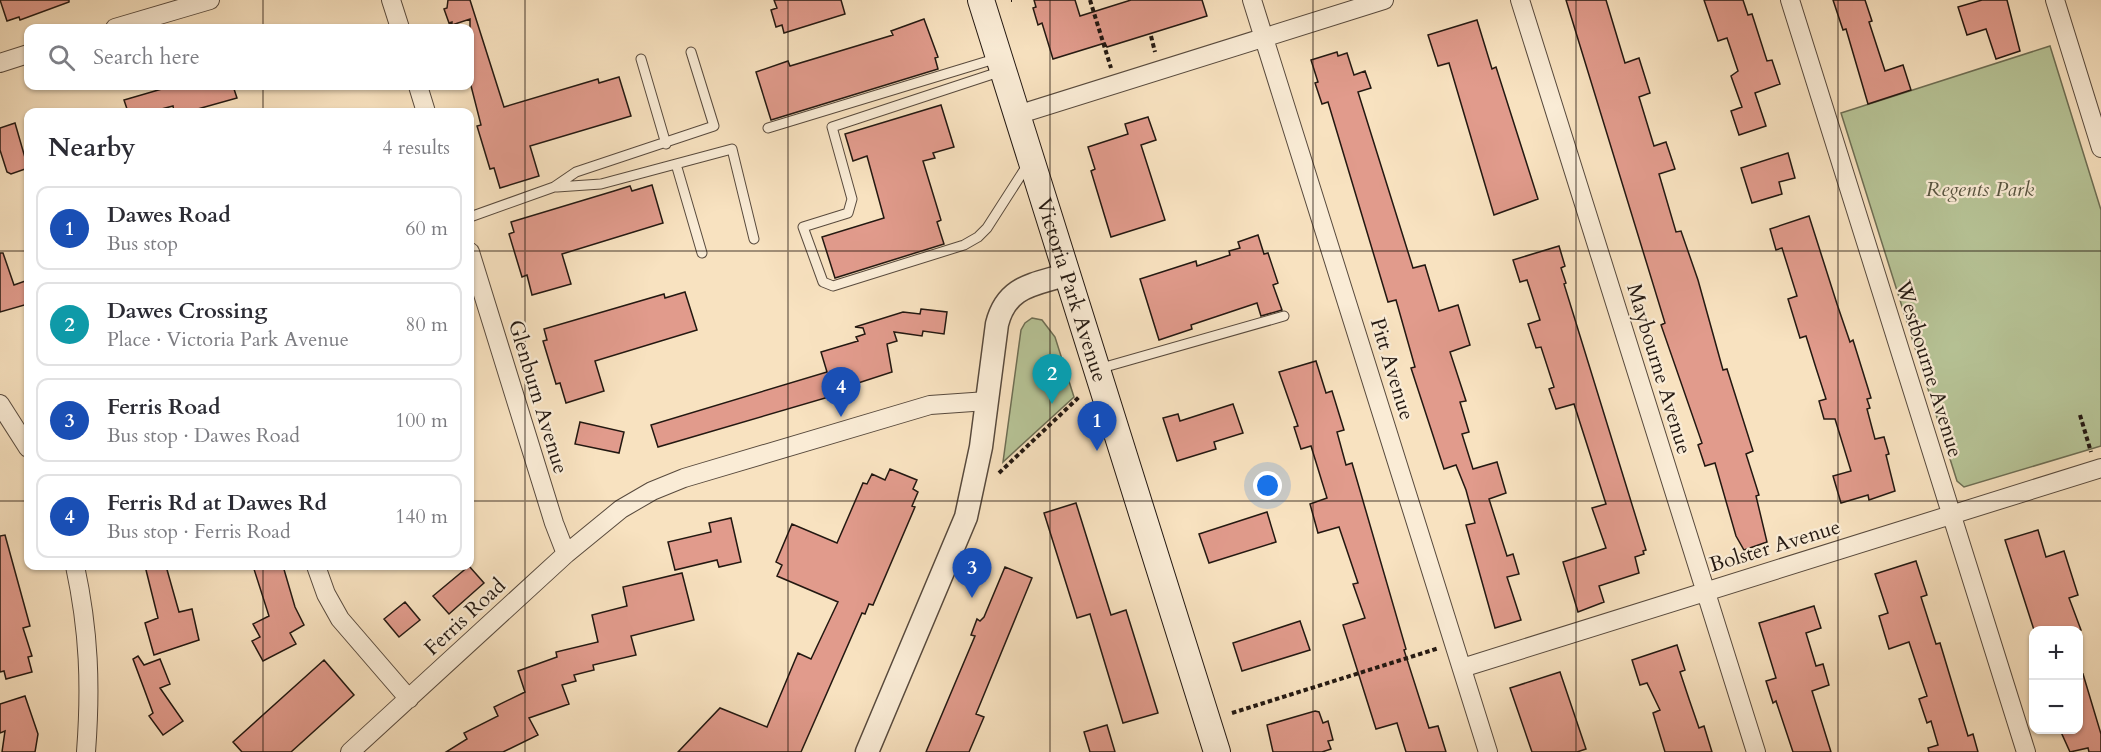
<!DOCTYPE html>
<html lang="en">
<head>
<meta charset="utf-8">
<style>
  body { margin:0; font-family:Cardo,serif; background:#f7f7f7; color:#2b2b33 }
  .controls { position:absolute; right:18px; bottom:18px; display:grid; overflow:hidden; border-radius:12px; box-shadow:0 2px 4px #0004 }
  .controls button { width:54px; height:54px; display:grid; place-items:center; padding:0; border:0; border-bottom:2px solid #e1e1e2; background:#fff; color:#2b2b33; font:30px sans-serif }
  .you { position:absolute; left:1268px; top:486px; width:21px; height:21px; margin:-15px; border:4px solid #fff; border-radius:50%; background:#1a73e8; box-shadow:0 0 0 9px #1a73e833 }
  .badge { display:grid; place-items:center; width:39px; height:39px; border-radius:50%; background:#8f2418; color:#fff; font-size:20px; font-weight:700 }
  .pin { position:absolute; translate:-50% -50px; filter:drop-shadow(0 2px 3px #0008) }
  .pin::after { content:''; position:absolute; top:32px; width:21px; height:18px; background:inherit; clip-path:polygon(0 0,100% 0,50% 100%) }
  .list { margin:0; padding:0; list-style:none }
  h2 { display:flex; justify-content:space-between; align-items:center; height:78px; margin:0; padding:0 24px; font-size:26px }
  h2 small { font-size:20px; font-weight:400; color:#7c7c81 }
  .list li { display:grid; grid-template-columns:39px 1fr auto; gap:18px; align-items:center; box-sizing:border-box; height:84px; margin:0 12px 12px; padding:0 12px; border:2px solid #e1e1e2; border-radius:12px }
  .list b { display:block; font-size:22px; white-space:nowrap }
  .list p { margin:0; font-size:20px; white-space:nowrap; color:#7c7c81 }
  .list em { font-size:20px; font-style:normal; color:#7c7c81 }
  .icon { flex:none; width:33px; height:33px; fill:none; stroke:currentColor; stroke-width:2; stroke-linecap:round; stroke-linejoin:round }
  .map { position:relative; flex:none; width:2101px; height:752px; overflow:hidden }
  .search { position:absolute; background:#fff; box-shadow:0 2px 4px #0004; left:24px; top:24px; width:450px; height:66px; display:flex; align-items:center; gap:15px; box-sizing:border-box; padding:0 21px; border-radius:12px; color:#7c7c81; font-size:22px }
  .panel { position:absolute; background:#fff; box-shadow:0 2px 4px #0004; left:24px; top:108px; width:450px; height:462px; border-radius:12px }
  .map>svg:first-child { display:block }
</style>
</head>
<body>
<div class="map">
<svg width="2101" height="752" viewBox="0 0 2101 752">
  <rect width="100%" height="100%" fill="#f8e2c0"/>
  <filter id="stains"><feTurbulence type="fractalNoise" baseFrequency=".00333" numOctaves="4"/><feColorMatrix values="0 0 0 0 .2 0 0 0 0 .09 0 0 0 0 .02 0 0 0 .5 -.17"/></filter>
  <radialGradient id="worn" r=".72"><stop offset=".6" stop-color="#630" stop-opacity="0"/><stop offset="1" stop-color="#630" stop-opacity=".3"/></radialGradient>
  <!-- green -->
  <path fill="#b7c497" stroke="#6d6e54" stroke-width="1.5" d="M2050,46L2101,210V446L1964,487L1957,481L1841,113Z
    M1032,318L1042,320L1055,337L1074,397L1003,462L1021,330L1025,323Z"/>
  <!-- building -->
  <path fill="#e19b8c" stroke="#231811" stroke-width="1.5" d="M0,0H69V2L20,20L19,17L7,21Z
    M448,0H470L504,107L598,79L599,83L619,77L631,116L530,146L539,176L500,188L494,168L490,169L477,126L481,125L470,82V19L452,25V22L449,23L444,9L447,8Z
    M774,0H841L845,14L784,33L782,25L776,27L771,10L777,8Z
    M1034,0H1075L1080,16L1131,0H1202L1207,16L1107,47L1105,43L1053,59L1042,23L1038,25L1033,8L1036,7Z
    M1566,0H1606L1625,63L1639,58L1650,93L1639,97L1654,146L1666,142L1675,169L1659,174L1676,232L1681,231L1698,280L1723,370L1727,369L1753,451L1746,454L1759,495L1756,496L1767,542L1744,550L1736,536L1715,463L1705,466L1698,445L1702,443L1661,325L1665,323Z
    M1704,0H1743L1748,15L1752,14L1767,61L1772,60L1780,84L1755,93L1766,126L1739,135L1731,111L1742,107L1731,76L1738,71L1727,38L1718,41Z
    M1833,0H1865L1872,21L1869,22L1885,71L1903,65L1911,90L1868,104L1846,29L1843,30Z
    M1982,0H2007L2020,51L1996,59L1986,29L1967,35L1958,7Z
    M924,19L938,57L935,58L938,69L771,120L756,72L788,61L790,66L893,35L891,31Z
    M1477,20L1492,69L1496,67L1538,199L1494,215L1449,63L1438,66L1428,35Z
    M1337,52L1338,56L1347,53L1354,75L1365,71L1371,88L1358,92L1413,268L1425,265L1439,311L1458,305L1470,345L1450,352L1466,401L1460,402L1469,432L1462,434L1473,469L1497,462L1506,493L1489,499L1507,556L1513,554L1519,574L1507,577L1521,620L1495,628L1466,525L1475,523L1466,490L1456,465L1444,469L1411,368L1415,367L1396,300L1388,302L1328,102L1322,104L1315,83L1318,82L1311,60Z
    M172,86H233L237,98L187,112H174L173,106L150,112H128L124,100Z
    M941,105L954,147L933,153L935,158L923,161L941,220L937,222L944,244L835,278L822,237L884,218L867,156L853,161L845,134Z
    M1148,117L1156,140L1141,145L1165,220L1111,237L1091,171L1095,169L1088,147L1128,134L1125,124Z
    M15,123L28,168L11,174L7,172L0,150V128Z
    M1788,153L1795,178L1779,182L1782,194L1752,203L1741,168Z
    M652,185L663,223L562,254L571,284L532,295L527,275L522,277L509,234L514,232L511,222L614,191L630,186L632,191Z
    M1809,216L1837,304L1850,342L1853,340L1871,398L1867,399L1870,408L1867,409L1875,439L1884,437L1889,454L1886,455L1895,491L1869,500L1868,495L1841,503L1833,476L1851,471L1835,419H1824L1819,401L1826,399L1816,368L1806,336L1800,338L1788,299L1797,296L1782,248L1776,250L1770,229Z
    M1258,235L1264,254L1268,253L1278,283L1273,285L1282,310L1261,316L1257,303L1191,325L1192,329L1159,340L1140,279L1196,261L1197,266L1230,255L1229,251L1240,248L1238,242Z
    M1559,246L1565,266L1561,268L1566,283L1564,284L1646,550L1643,551L1644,554L1635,557L1639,573L1599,586L1604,602L1578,612L1563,562L1606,548L1592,508L1606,504L1574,404L1556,409L1549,389L1554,387L1541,347L1536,348L1528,324L1540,320L1527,280L1520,282L1513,260Z
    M0,253H3L14,285L28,280V304L0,312Z
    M685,292L697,330L595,361L604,391L566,403L560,383L556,384L543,341L547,340L544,329L664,294L665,298Z
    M921,309L947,312L944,334L923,331L922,336L894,332L897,341L887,344L892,372L855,384L856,389L658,447L651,425L827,372L821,352L858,341L856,337L865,334L863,328L855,327L903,312L920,314Z
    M1316,361L1326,393L1332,391L1344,430L1337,432L1346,465L1352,463L1406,649L1404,650L1429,728L1438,726L1446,752H1406L1397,723L1376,729L1343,625L1365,618L1353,584L1358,583L1339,527L1318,533L1310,504L1327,498L1311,446L1301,449L1294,427L1298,426L1279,372Z
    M1233,404L1243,433L1214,442L1216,449L1177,461L1163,418L1178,414L1180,421Z
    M580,422L624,432L619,453L575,444Z
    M890,469L917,480L913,489L918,492L912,506L915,507L873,605L869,604L865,614L862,613L801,752H678L720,708L767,727L798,653L811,659L838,602L777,576L782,565L776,562L792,524L837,543L863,483L867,484L872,474L885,480Z
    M1076,503L1111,615L1126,610L1158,713L1123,723L1090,614L1077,618L1044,513Z
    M1267,512L1276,542L1209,563L1199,534Z
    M731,518L741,562L719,567L717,560L675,570L668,542L711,532L709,523Z
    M2038,530L2046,557L2064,551L2078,595L2069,598L2081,630H2034L2005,540Z
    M5,535L30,626L23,628L32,656L28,657L32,672L6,679L4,671L0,672V536Z
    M1916,561L1927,595L1921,597L1936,644L1940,643L1968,736L1973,734L1978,752H1929L1928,748L1938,745L1931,721L1927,723L1919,699L1927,696L1909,642L1889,649L1879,616L1888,613L1875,574Z
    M145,566H166L179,612L192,609L199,640L154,655L145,623L158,618Z
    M253,566H283L295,607L304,625L290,633L296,644L263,661L252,641L260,637L253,624L269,616Z
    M469,566L484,583L449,614L433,596Z
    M1005,567L1032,578L976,714L984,717L969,752H926L975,636L971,635L977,619L980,621L984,617Z
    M682,573L694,620L631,636L636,655L593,665L594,670L574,675L576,681L562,685L569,704L529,718L538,735L503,752H446L467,739L464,733L498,716L494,707L525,692L518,671L557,657L556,652L598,642L592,615L627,606L623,587Z
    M405,602L420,620L399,637L384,619Z
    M1814,606L1821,628L1806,633L1816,666L1823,664L1829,685L1812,691L1831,752H1793L1776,701L1773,703L1766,681L1776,678L1759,623Z
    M1300,621L1310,650L1242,671L1233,643Z
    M1677,645L1685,670L1680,672L1689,699L1699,728L1704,726L1712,752H1665L1653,713L1660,710L1647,683L1640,685L1632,660Z
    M138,656L144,665L160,659L170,684L160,688L183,721L163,735L149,716L153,713L133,659Z
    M324,660L354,695L291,752H242L233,742Z
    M1560,672L1586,749L1577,752H1532L1510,688Z
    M2083,674L2101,734V752H2089L2088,748L2070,752L2061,732L2079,729V675Z
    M25,696L38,734L35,752H2L5,731L0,733V704Z
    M1315,711L1319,712L1323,723L1328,721L1333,740L1328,741L1331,749L1322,752H1273L1267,725Z
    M1107,725L1115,752H1090L1084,732Z"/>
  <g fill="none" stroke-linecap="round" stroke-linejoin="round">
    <defs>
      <path id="service" d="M641,59L666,144
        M1002,71L832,127L852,199L848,213L803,227L823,282L833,286L964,245L978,237L987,228L1028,164
        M768,128L998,58
        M676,164L702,253
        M557,187L601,184L732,149L754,239
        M470,217L554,187L576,172L714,126L691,52
        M1098,369L1284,316"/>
      <path id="minor" d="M391,0L400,28
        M1252,0L1488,752
        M1520,0L1756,752
        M1790,0L2026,752
        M2055,0L2101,148
        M115,28L210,0
        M0,63L28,54
        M418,86L426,112
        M1017,115L1384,0
        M470,252L554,523L566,554
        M0,404L28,448
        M75,566C89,631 91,686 86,752
        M316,566L326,594L340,619L409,699
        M1462,668L2101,468
        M350,752L566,554L621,509L652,491L684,478L930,405L987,401"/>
      <path id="tertiary" d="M867,752L966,517L981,447L997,324C1007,285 1034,285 1068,274"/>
      <g id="secondary">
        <path id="s1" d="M981,0L1217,752"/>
      </g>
    </defs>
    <!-- service casing -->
    <use href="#service" stroke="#584a3d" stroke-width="11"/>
    <!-- minor casing -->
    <use href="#minor" stroke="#584a3d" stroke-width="20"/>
    <!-- tertiary casing -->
    <use href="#tertiary" stroke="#584a3d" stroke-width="25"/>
    <!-- secondary casing -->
    <use href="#secondary" stroke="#231811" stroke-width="28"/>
    <!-- path -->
    <path stroke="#231811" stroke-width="4" stroke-dasharray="4.5 3" stroke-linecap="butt" d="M1011,0H1012
      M1090,0L1111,68
      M1151,36L1155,52
      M2080,415L2091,452
      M999,473L1079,397
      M1232,713L1439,648"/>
    <!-- service -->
    <use href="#service" stroke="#faecd6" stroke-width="9"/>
    <!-- minor -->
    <use href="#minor" stroke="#faecd6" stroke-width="18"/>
    <!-- tertiary -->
    <use href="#tertiary" stroke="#faecd6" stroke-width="22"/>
    <!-- secondary -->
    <use href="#secondary" stroke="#faecd6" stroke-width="26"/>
  </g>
  <!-- grid -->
  <path fill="none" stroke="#231811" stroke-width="1.5" stroke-opacity="0.55" d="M263,0V28M525,0V752M788,0V752M1050,0V752M1313,0V752M1576,0V752M1838,0V752M263,86V112M0,251H28M470,251H2101M0,501H28M470,501H2101M263,566V752"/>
  <g text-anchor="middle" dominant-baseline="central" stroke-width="4.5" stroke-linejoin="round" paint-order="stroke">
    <!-- park labels -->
    <g font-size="21" font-style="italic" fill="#575440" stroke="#faecd6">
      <text x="1980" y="189">Regents Park</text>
    </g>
    <!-- street labels -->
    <g font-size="21" fill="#231811" stroke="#faecd6">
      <text stroke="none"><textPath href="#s1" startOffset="304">Victoria Park Avenue</textPath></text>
      <text transform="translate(1392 369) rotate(73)">Pitt Avenue</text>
      <text transform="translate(1659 369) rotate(73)">Maybourne Avenue</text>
      <text transform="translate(1929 369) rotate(73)">Westbourne Avenue</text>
      <text transform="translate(538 397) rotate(73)">Glenburn Avenue</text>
      <text transform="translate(1775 546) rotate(-17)">Bolster Avenue</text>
      <text transform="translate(465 617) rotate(-43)">Ferris Road</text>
    </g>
  </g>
  <rect width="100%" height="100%" filter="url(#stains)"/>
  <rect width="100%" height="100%" fill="url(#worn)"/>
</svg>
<div class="controls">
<button>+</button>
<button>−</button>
</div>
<div class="you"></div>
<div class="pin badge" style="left:1097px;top:451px;background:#1a4fb4">1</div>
<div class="pin badge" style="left:1052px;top:404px;background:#0f9aa8">2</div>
<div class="pin badge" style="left:972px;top:598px;background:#1a4fb4">3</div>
<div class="pin badge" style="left:841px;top:417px;background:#1a4fb4">4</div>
<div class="search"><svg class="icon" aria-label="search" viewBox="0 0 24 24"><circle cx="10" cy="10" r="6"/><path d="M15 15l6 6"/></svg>Search here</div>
<section class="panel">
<h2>Nearby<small>4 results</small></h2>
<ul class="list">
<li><span class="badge" style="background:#1a4fb4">1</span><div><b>Dawes Road</b><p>Bus stop</p></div><em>60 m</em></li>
<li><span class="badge" style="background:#0f9aa8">2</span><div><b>Dawes Crossing</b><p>Place · Victoria Park Avenue</p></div><em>80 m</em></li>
<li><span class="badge" style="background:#1a4fb4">3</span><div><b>Ferris Road</b><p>Bus stop · Dawes Road</p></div><em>100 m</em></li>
<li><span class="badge" style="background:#1a4fb4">4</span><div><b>Ferris Rd at Dawes Rd</b><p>Bus stop · Ferris Road</p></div><em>140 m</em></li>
</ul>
</section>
</div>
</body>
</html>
